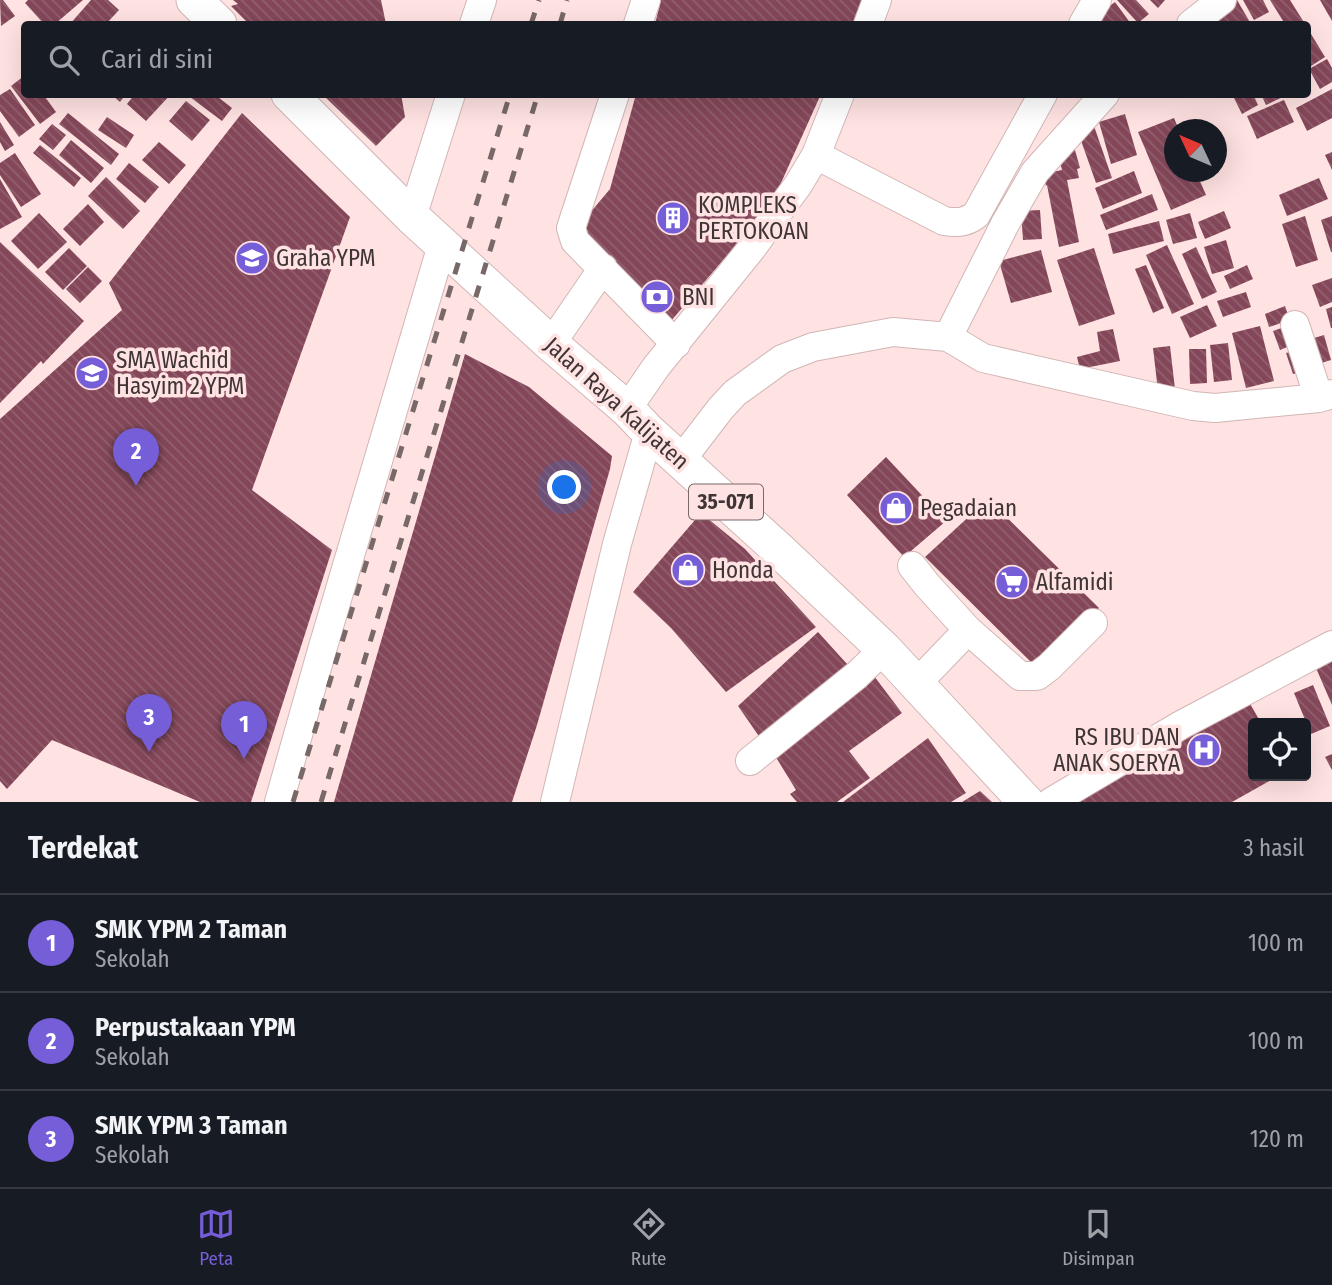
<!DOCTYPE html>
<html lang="id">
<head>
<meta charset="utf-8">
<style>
  body { margin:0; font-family:"Fira Sans Condensed",sans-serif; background:#242831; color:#f1f3f6 }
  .controls { position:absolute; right:21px; bottom:21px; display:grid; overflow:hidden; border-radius:7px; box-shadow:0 7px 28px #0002 }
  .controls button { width:63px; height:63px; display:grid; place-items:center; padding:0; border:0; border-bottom:2px solid #363941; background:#171b24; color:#f1f3f6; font:35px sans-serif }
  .compass { position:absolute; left:1164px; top:119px; width:63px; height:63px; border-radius:50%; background:#171b24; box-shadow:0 7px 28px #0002; rotate:314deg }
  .you { position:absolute; left:565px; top:488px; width:24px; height:24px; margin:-18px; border:5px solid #fff; border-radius:50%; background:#1a73e8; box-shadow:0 0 0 10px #1a73e833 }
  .badge { display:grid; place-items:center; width:46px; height:46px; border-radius:50%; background:#765ed8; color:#fff; font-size:23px; font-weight:700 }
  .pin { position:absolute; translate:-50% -58px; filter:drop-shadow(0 2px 4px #0008) }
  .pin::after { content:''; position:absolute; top:37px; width:24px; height:21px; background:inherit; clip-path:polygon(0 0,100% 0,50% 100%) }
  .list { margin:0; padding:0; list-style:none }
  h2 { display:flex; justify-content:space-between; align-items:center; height:91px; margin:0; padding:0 28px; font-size:30px }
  h2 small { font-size:23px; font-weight:400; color:#9ea1a6 }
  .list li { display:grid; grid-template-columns:46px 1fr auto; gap:21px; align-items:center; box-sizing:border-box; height:98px; padding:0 28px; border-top:2px solid #363941 }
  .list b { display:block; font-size:26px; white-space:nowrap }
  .list p { margin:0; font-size:23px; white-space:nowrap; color:#9ea1a6 }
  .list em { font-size:23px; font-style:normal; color:#9ea1a6 }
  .icon { flex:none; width:38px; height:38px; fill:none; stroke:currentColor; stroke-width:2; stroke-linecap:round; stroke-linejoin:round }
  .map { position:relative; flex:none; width:1332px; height:802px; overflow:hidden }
  .search { position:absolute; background:#171b24; box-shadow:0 7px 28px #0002; left:21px; right:21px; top:21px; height:77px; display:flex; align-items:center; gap:18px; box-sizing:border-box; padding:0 24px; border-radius:7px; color:#9ea1a6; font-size:26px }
  .sheet { height:385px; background:#171b24 }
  nav { display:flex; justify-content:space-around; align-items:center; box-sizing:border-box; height:98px; border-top:2px solid #363941; background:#171b24; font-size:19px; color:#9ea1a6 }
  nav a { display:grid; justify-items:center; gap:4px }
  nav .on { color:#765ed8 }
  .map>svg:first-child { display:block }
</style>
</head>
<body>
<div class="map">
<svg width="1332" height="802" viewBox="0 0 1332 802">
  <defs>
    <pattern id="building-back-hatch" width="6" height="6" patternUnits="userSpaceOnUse" patternTransform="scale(1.75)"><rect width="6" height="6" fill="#844759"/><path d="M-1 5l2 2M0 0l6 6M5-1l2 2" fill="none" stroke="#91606e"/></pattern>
  </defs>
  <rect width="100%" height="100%" fill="#ffe2e2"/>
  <!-- building -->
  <path fill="url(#building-back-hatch)" d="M0,0H3L15,16L1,26Z
    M28,0H83L55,24H44L25,3Z
    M91,0H108L119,10L106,24H70Z
    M233,0H381L386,24H249L231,6L238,4Z
    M661,0H863L852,24H655Z
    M1117,0H1136L1149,14L1138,23Z
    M1150,0H1165L1158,8Z
    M1233,0H1237L1251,24H1221L1213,12Z
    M1243,0H1263L1269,12L1254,20Z
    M1270,0H1290L1305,24H1285Z
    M1320,0H1332V21Z
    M1115,2L1131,24H1100L1095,17Z
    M1308,29L1325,57L1311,66L1308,60Z
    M1327,59L1332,68V82L1320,89L1309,69Z
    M24,76V94H43L56,112L40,124L11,86Z
    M10,89L35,125L19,137L0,111V95Z
    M1332,89V118L1307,131L1296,108Z
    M111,94H126L120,102Z
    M135,94H171L146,121L127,104Z
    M192,94H214L232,108L222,121L190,97Z
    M322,94H401L405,117L376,146Z
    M636,94H821L772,203L665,328L574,232L610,189Z
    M1232,94H1253L1258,105L1242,114Z
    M1261,94H1289L1266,105Z
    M1284,100L1294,122L1257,139L1247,116Z
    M186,101L210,120L192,141L169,121Z
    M68,113L119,154L111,165L59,124Z
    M242,113L350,217L252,490L332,550L251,802H200L52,740L7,789L0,781V419L122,310L109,283Z
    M1125,114L1137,155L1111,164L1099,122Z
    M107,117L134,135L126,148L98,130Z
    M1174,118L1179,130H1174V172H1196L1206,195L1171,210L1138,132Z
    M0,122L14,145L5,151L0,142Z
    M52,124L66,135L53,150L39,139Z
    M1094,126L1112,178L1096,183L1078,132Z
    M71,140L104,168L91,183L59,155Z
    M159,142L186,165L169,184L142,160Z
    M40,145L81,178L74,187L33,153Z
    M1075,150L1080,168L1077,169L1079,178L1067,180L1079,242L1059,247L1047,185L1046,186L1043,174L1062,170L1058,154Z
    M1332,152V170L1325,155Z
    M15,153L41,194L21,207L0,175V163Z
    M129,163L159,187L145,203L116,179Z
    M1134,171L1142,193L1103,209L1095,188Z
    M106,177L140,211L123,229L88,196Z
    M1319,178L1328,199L1287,216L1279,195Z
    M0,179L22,217L0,229Z
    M1152,194L1158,210L1106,230L1100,215Z
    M88,204L104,222L80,246L63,229Z
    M1040,210L1042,239L1023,240L1021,211Z
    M1224,211L1231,228L1205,239L1198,222Z
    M39,213L67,242L38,269L11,241Z
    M1190,213L1197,238L1173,244L1166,220Z
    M1305,216L1318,260L1296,267L1282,224Z
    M1332,216V252H1331L1321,220Z
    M1159,221L1164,241L1113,254L1108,234Z
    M1226,240L1234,268L1212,274L1204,247Z
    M0,242L84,321L43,364L41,361L0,403Z
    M1167,245L1194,304L1172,314L1146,255Z
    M1196,247L1217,292L1202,299L1182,254Z
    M69,248L87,266L63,290L45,272Z
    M1094,248L1115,314L1079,326L1057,260Z
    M1041,250L1052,292L1011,303L999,261Z
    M1146,265L1164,308L1153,313L1135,269Z
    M1247,265L1253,279L1230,289L1224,276Z
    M88,267L102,281L80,303L66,289Z
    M1332,278V302L1320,307L1312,285Z
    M1246,292L1251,307L1223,317L1217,301Z
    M1207,305L1217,326L1190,338L1180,317Z
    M1285,306L1290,320L1269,327L1265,314Z
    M1332,307V328H1331L1326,309Z
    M1290,325L1297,343L1280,350L1273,331Z
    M1260,326L1274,381L1246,388L1232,333Z
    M1113,329L1120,361L1080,369L1077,357L1100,351L1097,332Z
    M1324,335L1331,360L1318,364L1311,339Z
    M1228,343L1232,380L1214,382L1210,345Z
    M1170,346L1175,389L1158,391L1153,348Z
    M1189,349H1206L1207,383L1190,384Z
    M1300,349L1306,371L1293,374L1286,353Z
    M465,354L529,387L612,456L610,469L537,725L512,802H334Z
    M886,457L946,521L904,557L847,495Z
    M988,499L1099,608L1034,665L925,557Z
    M701,513L745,549L816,627L726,692L671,628L633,592Z
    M818,632L857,675L765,745L738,706Z
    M1332,661V705L1316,668Z
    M874,676L902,713L849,751L870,778L837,802H797L790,794L796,790L774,754Z
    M1313,685L1330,726L1311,734L1294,693Z
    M1244,693L1261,723H1253V776H1278L1232,802H1070Z
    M928,738L966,793L951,802H843Z
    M1332,754V770L1325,757Z
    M980,791L992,802H962Z"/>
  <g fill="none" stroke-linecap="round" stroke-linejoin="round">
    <defs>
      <path id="minor" d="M474,24L482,0
        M638,24L646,0
        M868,24L877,0
        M1083,24L1097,0
        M1191,24L1222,0
        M615,94L571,228L575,241L676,344
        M816,155L944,221C957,223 965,223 976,215L1043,94
        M412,217L451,94
        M1295,325L1319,398
        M948,337L1005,224L1035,172L1105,94
        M551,344L603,268
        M627,409L656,367L752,248L798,185L816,155L840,94
        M681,460L721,408L735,393L782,359L813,347L893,332L948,337L983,358L1193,406L1215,408L1319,398L1332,394
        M912,566L927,585L968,630
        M917,683L968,630L1020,676H1037L1049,667L1093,623
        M750,761L857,675L884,649
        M279,802L322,650L442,245
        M555,802L617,544L649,432
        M1051,802L1181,725L1332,645"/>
      <path id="major" d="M194,0L219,24
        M289,94L412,217L551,344L627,409L649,432L779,550L884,649L1026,802"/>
    </defs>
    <!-- minor casing -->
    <use href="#minor" stroke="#d2b6b6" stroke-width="30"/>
    <!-- major casing -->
    <use href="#major" stroke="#d2b6b6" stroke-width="37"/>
    <!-- minor -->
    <use href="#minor" stroke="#fff" stroke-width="28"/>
    <!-- major -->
    <use href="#major" stroke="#fff" stroke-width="35"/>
    <!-- rail -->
    <path stroke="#786868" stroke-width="5" stroke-dasharray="12 12" stroke-linecap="butt" d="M531,24L539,0
      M560,24L567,0
      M293,802L510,94
      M321,802L538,94"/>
  </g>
  <!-- icons -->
  <defs>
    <symbol id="building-disc" viewBox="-11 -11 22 22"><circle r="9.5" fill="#765ed8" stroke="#ffe2e2"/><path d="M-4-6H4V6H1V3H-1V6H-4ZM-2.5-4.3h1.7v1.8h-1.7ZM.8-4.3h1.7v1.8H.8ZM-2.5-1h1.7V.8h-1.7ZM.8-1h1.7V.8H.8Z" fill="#fff"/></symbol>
    <symbol id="school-disc" viewBox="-11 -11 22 22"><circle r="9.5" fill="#765ed8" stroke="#ffe2e2"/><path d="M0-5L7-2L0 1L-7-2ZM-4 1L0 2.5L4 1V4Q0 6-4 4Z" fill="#fff"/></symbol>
    <symbol id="bank-disc" viewBox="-11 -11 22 22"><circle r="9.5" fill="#765ed8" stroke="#ffe2e2"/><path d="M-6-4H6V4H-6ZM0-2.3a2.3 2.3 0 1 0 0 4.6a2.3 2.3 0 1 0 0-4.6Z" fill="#fff"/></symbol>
    <symbol id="shop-disc" viewBox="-11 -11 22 22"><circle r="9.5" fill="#765ed8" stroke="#ffe2e2"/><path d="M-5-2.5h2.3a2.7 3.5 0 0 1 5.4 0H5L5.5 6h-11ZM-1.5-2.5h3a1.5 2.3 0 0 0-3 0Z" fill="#fff"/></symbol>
    <symbol id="supermarket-disc" viewBox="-11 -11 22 22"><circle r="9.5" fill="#765ed8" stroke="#ffe2e2"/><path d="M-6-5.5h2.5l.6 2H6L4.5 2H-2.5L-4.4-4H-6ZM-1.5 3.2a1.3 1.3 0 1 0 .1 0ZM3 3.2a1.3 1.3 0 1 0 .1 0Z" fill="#fff"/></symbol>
    <symbol id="hospital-disc" viewBox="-11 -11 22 22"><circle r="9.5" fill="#765ed8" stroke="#ffe2e2"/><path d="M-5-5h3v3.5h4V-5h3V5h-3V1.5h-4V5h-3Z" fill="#fff"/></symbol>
  </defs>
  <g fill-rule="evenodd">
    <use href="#building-disc" x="654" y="199" width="38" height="38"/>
    <use href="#school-disc" x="233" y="239" width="38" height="38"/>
    <use href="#bank-disc" x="638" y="278" width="38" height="38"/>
    <use href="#school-disc" x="73" y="354" width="38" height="38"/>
    <use href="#shop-disc" x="877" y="489" width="38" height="38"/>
    <use href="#shop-disc" x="669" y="551" width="38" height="38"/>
    <use href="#supermarket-disc" x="993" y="563" width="38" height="38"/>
    <use href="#hospital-disc" x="1185" y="731" width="38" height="38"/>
  </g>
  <g text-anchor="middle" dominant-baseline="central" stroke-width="7" stroke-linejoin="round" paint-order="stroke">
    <!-- shield labels -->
    <rect fill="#ffe2e2" stroke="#796969" stroke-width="2" x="689" y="484.5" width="74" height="35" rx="5"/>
    <g font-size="21" font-weight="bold" fill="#403535">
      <text x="726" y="502">35-071</text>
    </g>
    <!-- poi labels -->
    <g font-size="23" fill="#403535" stroke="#ffe2e2" text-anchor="start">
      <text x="698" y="205">KOMPLEKS<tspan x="698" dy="26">PERTOKOAN</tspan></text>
      <text x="276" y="258">Graha YPM</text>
      <text x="682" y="297">BNI</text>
      <text x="116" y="360">SMA Wachid<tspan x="116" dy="26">Hasyim 2 YPM</tspan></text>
      <text x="920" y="508">Pegadaian</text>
      <text x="712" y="570">Honda</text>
      <text x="1036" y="582">Alfamidi</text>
      <text x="1180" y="737" text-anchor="end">RS IBU DAN<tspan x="1180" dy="26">ANAK SOERYA</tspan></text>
    </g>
    <!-- street labels -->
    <g font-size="23" fill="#403535" stroke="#ffe2e2">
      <text transform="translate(617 403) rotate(42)">Jalan Raya Kalijaten</text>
    </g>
  </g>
</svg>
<div class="controls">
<button><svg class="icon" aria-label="locate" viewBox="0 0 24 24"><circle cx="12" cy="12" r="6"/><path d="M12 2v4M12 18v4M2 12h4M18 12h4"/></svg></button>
</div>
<svg class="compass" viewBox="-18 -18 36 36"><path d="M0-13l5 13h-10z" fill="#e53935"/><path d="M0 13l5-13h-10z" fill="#9ea1a6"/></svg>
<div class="you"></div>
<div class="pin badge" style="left:244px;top:759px">1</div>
<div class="pin badge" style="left:136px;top:486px">2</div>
<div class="pin badge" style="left:149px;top:752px">3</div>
<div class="search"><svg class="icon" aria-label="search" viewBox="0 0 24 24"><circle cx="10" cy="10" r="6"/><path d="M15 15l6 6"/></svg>Cari di sini</div>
</div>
<section class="sheet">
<h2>Terdekat<small>3 hasil</small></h2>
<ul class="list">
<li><span class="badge">1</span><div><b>SMK YPM 2 Taman</b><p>Sekolah</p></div><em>100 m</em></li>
<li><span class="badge">2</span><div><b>Perpustakaan YPM</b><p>Sekolah</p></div><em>100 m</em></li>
<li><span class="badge">3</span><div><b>SMK YPM 3 Taman</b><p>Sekolah</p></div><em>120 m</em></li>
</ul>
</section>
<nav>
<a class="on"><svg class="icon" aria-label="map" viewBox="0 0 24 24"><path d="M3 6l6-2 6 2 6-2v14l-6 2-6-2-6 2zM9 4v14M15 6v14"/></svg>Peta</a>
<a><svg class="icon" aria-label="directions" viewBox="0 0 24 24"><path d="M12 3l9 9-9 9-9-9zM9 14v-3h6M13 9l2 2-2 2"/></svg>Rute</a>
<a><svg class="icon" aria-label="saved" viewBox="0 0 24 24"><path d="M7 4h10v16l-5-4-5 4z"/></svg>Disimpan</a>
</nav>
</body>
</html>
